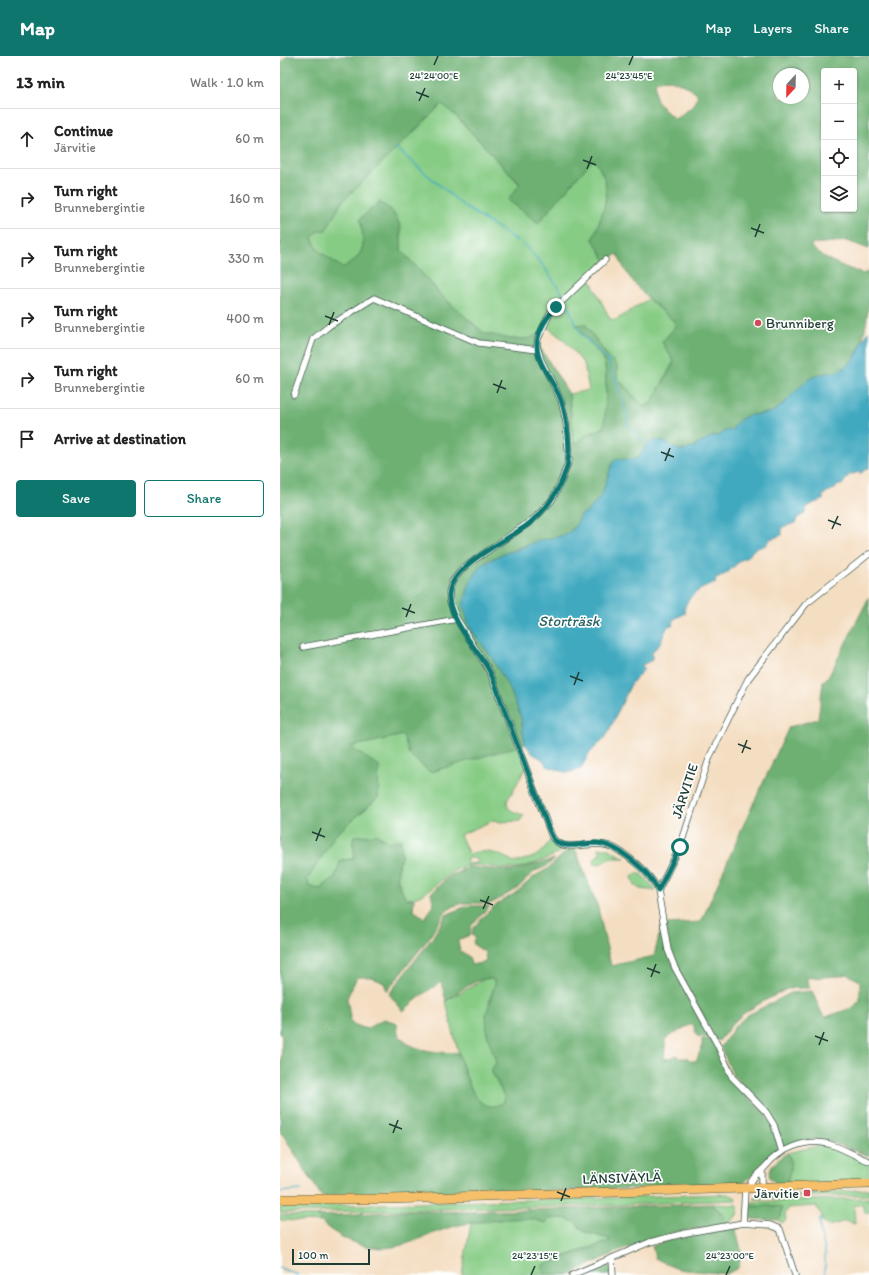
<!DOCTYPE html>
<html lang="en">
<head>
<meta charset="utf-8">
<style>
  body { margin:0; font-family:Itim,sans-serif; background:#f2f2f2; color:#222 }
  .controls { position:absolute; right:12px; top:12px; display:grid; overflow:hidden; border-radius:4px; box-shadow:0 1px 3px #0004 }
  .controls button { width:36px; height:36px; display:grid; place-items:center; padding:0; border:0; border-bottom:1px solid #e0e0e0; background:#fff; color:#222; font:20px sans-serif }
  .compass { position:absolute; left:493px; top:12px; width:36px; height:36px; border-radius:50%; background:#fff; box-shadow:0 1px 3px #0004; rotate:202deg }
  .scale { position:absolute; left:12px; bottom:10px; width:78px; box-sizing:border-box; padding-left:4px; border:2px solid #1f3d34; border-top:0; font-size:11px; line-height:14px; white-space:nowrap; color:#1f3d34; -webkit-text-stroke:3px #fff; paint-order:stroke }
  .stop { position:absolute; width:12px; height:12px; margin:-9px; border:3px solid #0f766e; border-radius:50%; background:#fff }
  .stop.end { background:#0f766e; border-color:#fff; box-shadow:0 1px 4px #0008 }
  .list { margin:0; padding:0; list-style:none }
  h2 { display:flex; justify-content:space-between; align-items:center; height:52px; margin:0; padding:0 16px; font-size:17px }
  h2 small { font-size:13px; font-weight:400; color:#767676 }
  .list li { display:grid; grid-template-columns:26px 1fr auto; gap:12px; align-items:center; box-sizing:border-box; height:60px; padding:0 16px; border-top:1px solid #e0e0e0 }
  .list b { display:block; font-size:15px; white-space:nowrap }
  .list p { margin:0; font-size:13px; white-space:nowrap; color:#767676 }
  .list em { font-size:13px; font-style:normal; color:#767676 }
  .actions { display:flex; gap:8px; padding:12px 16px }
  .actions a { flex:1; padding:9px 0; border:1px solid #0f766e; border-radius:4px; text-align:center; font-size:14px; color:#0f766e }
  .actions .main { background:#0f766e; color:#fff }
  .icon { flex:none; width:22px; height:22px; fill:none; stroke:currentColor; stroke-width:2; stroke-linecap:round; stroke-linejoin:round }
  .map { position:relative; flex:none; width:589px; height:1219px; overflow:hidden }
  header { display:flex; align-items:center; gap:24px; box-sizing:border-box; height:56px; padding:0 20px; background:#0f766e; color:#fff }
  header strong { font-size:19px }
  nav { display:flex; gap:22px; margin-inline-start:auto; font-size:14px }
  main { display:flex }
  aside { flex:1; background:#fff }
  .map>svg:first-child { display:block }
</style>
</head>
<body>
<header>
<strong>Map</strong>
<nav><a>Map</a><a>Layers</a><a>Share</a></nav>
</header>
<main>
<aside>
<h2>13 min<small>Walk · 1.0 km</small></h2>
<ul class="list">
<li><svg class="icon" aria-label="ahead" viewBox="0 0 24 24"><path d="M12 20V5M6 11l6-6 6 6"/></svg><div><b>Continue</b><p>Järvitie</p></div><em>60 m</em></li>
<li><svg class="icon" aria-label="right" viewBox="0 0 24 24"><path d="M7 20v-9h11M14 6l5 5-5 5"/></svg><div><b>Turn right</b><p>Brunnebergintie</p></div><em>160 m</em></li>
<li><svg class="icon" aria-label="right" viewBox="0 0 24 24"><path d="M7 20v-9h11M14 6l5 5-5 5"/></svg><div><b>Turn right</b><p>Brunnebergintie</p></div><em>330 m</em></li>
<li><svg class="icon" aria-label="right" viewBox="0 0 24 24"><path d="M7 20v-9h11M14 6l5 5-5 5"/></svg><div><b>Turn right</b><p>Brunnebergintie</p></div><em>400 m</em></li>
<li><svg class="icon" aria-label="right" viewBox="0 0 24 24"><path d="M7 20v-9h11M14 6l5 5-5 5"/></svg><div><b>Turn right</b><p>Brunnebergintie</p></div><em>60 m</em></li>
<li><svg class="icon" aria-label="arrive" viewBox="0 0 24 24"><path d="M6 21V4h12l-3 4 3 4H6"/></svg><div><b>Arrive at destination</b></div></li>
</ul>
<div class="actions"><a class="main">Save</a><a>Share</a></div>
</aside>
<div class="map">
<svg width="589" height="1219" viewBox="0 0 589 1219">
  <rect width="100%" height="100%" fill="#fff"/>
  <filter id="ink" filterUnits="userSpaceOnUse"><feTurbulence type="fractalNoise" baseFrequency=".025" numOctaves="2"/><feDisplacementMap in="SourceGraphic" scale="8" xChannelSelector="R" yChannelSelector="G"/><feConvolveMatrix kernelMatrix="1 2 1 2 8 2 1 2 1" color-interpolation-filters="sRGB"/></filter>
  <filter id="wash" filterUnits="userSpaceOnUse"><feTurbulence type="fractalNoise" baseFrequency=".012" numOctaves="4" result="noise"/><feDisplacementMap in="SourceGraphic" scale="16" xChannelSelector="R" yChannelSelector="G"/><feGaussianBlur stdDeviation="0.9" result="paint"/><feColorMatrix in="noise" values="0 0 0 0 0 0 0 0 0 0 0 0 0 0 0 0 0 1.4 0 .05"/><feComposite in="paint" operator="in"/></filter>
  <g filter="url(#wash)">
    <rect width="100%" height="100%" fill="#f4dec2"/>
    <!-- green -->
    <path fill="#87cc85" stroke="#53845c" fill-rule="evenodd" d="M162,48L175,59L240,129L258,167L313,103C336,130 324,153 313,183L325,204L309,221L330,263L336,264L368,243L395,266V272L382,286L394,305L373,344L370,348L364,351L337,322V309L326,298L305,268L296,269C302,282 321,296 324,306C328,317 325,357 325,371L303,380L294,390L289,338L309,334L304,308L284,284L266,270L260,278L248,283H230L204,277L164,242L121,194V171L110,152L80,163C85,188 87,199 62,212L38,194L32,182L54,159L61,146Z
      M123,679L129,698L150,716L241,689L248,708L227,745L228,752L234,756L244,759L240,765L220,766L214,764L180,779L189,798C205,792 220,798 234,806C256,801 258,802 271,783L286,791C279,800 242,813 230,813C215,813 202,807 187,810C163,814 151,843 126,843C117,825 115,819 122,799L109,786L97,779L72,786L75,797L73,803L61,804L55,821L40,833L30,832L27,824L55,779L98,742L69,691ZM188,802H196L198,805L197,807L186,808Z
      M318,792H327L345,802H331L320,808H314V803L321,796Z
      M358,816L369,825L376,835L360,833L355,830L352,821Z
      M206,922L213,923L215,928L209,944L216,1008L211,1015L224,1040V1046C219,1049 213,1053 207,1051C186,1044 171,966 166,945Z
      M541,1089L552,1092L589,1106V1125L505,1129L509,1121L510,1101L507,1097Z
      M589,1133V1139L515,1141L516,1139Z
      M483,1137L511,1138L512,1142L474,1143L479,1138Z
      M447,1138L455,1141L457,1144L342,1149L0,1157V1151Z
      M589,1142V1158L584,1155L582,1148L574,1150L575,1168L566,1165L548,1170L542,1165V1160L536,1150L508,1152L505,1158L506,1164L502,1167L498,1164L501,1161L502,1152C490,1151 480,1149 470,1152L472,1146Z
      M432,1148L458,1149C460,1159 453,1166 444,1169L442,1157Z
      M0,1159L37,1160L41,1166L0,1164Z
      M239,1162H284L295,1166L304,1176L330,1183L328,1186L279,1202L262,1212L264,1219H182L191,1167Z"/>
    <!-- forest -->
    <path fill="#6db072" stroke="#467653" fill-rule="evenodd" d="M7,0H589V193L567,185L530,188C537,202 568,212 583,218L589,215C589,247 589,295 563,313C551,320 536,318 526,326C518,332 498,355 491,356C475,360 461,356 452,374L444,375L441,379C438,380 432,380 429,382C422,386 413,393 404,394C392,396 387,381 373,385C362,388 363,402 354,404C351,404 340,403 336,403L333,406L321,440L306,457L302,458L294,472L286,479L257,485L208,504L200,510L190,527V572L210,599L231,635L241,662L245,688L150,716L129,698L123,679L70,691L99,710L98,742L55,779L27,824L30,831L40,833L55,821L61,804L73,803C76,795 71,788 74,780L97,779L109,786L121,783L122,799L118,811L117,825L126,843H134L133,854L145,862L154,849L151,837L168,821L188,811L231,815L275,803L267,810L255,815L238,832L212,847H184L174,850L165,856L149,882L107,935L104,927L91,921H79L76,923L67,942L71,967L86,973L104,963L117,967C117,971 117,976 119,979C127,995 162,997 178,997C186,1017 194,1064 224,1046V1040L211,1014L216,1007L207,978L206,959L215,928L213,923C197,920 179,936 166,945L161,926L146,936L123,955L109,938L153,881L166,859L186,850H210L191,870L190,879L178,884L180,896C188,898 190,901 191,909L206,906L205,896L194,889L193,884L195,882L192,879L193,872L213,851L237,836L255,820L269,812L290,792H295L318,852L331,910L374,900L382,868L387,897L432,982L417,980L413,968C403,971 395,978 386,982L384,1002L388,1003L397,999L398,1002H408L410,1005H416L422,991V983L433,984L455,1029L484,1056L493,1071L499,1092L464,1127L424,1128L403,1131L42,1141L0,1074L2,979L0,978V7ZM544,15H574V153H544ZM499,18H523V42H499ZM391,24L408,31L418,39L412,51L395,63C381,51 372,46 376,25ZM162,48L175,59L240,128L228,144L258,167L313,103C336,130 324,153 313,183L325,204L338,198C348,228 372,246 395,266L394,272L382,286L394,306L373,344L370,348L364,351L337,322V309L326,298L305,268L296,269C302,280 322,298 324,306C328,317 325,357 324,371L303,381L294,389L289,338L261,293L257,290L260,278L247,283H230L204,277L164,242L121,194C121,171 121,158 99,146L80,163C85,188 87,199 62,212L38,194L32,182L38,175L46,174L62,146Z
      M589,541V1100L546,1084L534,1083L507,1091L502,1088L495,1067L453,1019L441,991L456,969L468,959L511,937L532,935L542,958L546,961L574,951L580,944V925L567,918L560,920L526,922L530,932H509L484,945L464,957L453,967L439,985L436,984L391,900L386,868L421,866L463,770L509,671L538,663L543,626L550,618Z
      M507,1097C514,1106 510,1119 505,1129C477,1125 492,1106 507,1097Z
      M432,1148L445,1161L444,1169L394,1176L337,1196L288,1219H264L262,1212L264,1208L328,1186L330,1183L304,1176L295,1166L284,1162L268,1163L266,1167C260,1167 257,1163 252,1163C231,1162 211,1164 191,1167C143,1173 119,1207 68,1184C56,1178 44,1171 37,1160L137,1155L185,1156Z
      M474,1150H490L493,1151L499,1150L502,1152L501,1161L498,1164L471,1163L469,1154Z
      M460,1171L456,1174L462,1198L458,1212L446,1218L397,1213L375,1202L372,1190L394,1183Z
      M326,1208L330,1211L331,1219H300Z"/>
    <!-- water -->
    <path fill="#3fa9bf" stroke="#2f737a" d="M589,275V412H587L580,418L579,416L569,419L562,429H558L555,433L547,436L543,440V444L534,447L526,452V457L517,462L516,467L502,471V479L490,483L486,489L474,493L468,501L461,504L447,517L435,524L436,527C422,532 407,538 404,555L406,557L394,563L393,569L388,570L379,589L372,596V604L362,609L364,613L351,628L327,679L308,699L301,713L287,717L267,710L262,703L253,698L245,688L241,662L231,635L210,599L190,572L183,549L190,527L200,510L222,498L234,495L257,485L286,479L294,472L302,458L306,457L321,440L333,406L336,403C340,403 351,404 355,403C363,402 362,388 373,385C387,381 392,396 404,394C413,393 422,386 429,382C432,380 437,380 441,379L444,375L452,374C464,351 482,363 496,354C509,345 522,324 538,319C547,315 556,318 564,312C579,303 579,288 589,275Z"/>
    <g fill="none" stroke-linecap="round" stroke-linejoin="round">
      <!-- stream -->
      <path stroke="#3fa9bf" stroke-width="1.5" d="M116,92L185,151L238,185
        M242,187L262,208L284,240
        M287,245L291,258L301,278L328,304L344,348L348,369L354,377L366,388
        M0,1136L21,1134
        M540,1162V1176L545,1194V1219
        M0,1212L18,1219"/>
    </g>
  </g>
  <g filter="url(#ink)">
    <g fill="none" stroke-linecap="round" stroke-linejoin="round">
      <defs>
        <path id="minor" d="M325,204L270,257L258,283L257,290L261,304L281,344L286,366L289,404L281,426L272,444L255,462L183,512L172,526L169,536L170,546L177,563L210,616L272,781C283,798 309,785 325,789C341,792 373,819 378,835L388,894L395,912L438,990L452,1021L486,1056L494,1069L502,1096
          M14,339L33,283L49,270L94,242L199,287L258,294
          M23,591L177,563
          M378,835L400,791L430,700L468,623L526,548L589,498
          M482,1114V1132
          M468,1133C471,1122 478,1118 485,1111C499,1093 526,1082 549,1088C563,1092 575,1100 589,1105
          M463,1167L490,1169L500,1173L515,1219
          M332,1202L333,1219
          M292,1219L370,1186L406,1177L463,1167L465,1133"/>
        <path id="primary" d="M0,1143H110L589,1128"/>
      </defs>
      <!-- minor casing -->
      <use href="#minor" stroke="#3f5549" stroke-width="7"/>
      <!-- primary casing -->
      <use href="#primary" stroke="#3f5549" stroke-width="10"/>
      <!-- minor -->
      <use href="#minor" stroke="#fff" stroke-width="5.5"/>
      <!-- primary -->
      <use href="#primary" stroke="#f6c06b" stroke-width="9"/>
    </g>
  </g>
  <g fill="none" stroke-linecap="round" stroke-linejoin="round" filter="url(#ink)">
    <!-- route -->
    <path stroke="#0f766e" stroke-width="5" d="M276,251C267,261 257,276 257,290C257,309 275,327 281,344C287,361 292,397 286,414C279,435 267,453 250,467C228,485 170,508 169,539C168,563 199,595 210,616C216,628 220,643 225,656C236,685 247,714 258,743C263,756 267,772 274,784C286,794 302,787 316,787C337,788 371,816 378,835L400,791"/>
  </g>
  <!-- ticks -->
  <path fill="none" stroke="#1f3d34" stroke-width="1.5" d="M154,9L158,0M349,9L353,0M136,36L149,41M139,45L145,32M303,104L316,109M307,113L312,100M471,172L484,177M475,181L480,168M45,260L58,265M49,269L54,256M213,328L226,333M217,337L222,324M381,396L394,401M385,405L390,392M548,464L561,469M552,473L558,460M122,552L135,557M126,561L131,548M290,620L303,625M294,629L299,616M458,688L471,693M462,697L467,684M32,776L45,781M36,785L41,772M200,844L213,849M203,853L209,840M367,912L380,917M371,921L376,908M535,980L548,985M539,989L544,976M109,1068L122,1073M113,1077L118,1064M277,1136L290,1141M281,1145L286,1132M251,1219L255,1210M446,1219L450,1210"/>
  <!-- markers -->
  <g fill="#d1495b" stroke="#fff" stroke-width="1.5">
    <circle cx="478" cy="267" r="4"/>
    <rect x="523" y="1133" width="8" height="8" rx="2"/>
  </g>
  <g text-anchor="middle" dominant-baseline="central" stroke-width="3.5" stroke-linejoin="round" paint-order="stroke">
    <!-- poi labels -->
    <g font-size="14" fill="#1f3d34" stroke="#fff" text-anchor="start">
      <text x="486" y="267">Brunniberg</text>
      <text x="519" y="1137" text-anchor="end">Järvitie</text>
    </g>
    <!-- street labels -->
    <g font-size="14" fill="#1f3d34" stroke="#fff">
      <text transform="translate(405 735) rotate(-72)">JÄRVITIE</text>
      <text transform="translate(342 1122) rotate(-2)">LÄNSIVÄYLÄ</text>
    </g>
    <!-- water labels -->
    <g font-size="15" font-style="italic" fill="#2a6365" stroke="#fff">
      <text x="289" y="565">Storträsk</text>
    </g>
  </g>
  <g font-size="10" text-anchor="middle" fill="#1f3d34" stroke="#fff" stroke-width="3.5" stroke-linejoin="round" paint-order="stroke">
    <text x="154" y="23">24°24'00"E</text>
    <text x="349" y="23">24°23'45"E</text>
    <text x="255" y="1203">24°23'15"E</text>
    <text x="450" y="1203">24°23'00"E</text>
  </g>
</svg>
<div class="controls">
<button>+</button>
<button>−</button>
<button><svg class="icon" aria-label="locate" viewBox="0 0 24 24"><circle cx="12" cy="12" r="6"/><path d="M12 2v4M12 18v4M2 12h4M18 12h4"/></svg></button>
<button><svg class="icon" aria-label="layers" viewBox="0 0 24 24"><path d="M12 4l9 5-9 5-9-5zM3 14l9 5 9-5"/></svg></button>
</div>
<svg class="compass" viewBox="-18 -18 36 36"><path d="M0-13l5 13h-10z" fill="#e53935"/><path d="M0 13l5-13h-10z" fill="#767676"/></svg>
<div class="scale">100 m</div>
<div class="stop" style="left:400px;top:791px"></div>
<div class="stop end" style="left:276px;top:251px"></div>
</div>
</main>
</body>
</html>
